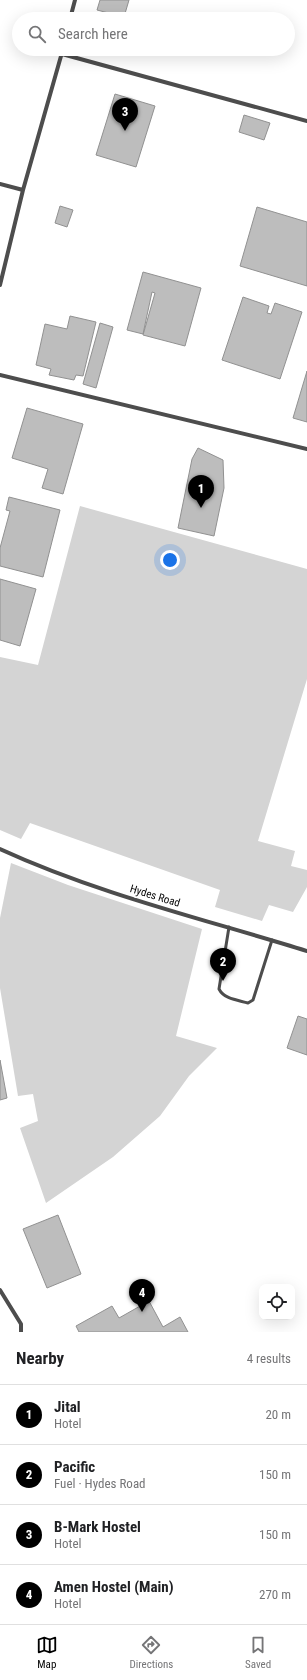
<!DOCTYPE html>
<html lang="en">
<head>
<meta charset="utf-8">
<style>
  body { margin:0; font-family:"Roboto Condensed",sans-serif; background:#f6f6f6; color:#202124 }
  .controls { position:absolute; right:12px; bottom:12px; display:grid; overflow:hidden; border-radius:8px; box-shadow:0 4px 16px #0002 }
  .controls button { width:36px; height:36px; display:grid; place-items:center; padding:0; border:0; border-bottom:1px solid #e0e0e0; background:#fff; color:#202124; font:20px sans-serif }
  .you { position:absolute; left:170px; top:560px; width:14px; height:14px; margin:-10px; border:3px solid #fff; border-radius:50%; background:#1a73e8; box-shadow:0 0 0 6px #1a73e833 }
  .badge { display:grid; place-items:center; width:26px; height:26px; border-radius:50%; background:#000; color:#fff; font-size:13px; font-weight:700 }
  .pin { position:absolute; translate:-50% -33px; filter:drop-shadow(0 1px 2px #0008) }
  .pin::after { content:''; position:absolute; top:21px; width:14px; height:12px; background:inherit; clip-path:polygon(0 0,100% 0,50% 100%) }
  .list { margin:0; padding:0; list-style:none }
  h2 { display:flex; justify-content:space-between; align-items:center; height:52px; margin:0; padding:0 16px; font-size:17px }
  h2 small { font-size:13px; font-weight:400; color:#757577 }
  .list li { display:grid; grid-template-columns:26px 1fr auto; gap:12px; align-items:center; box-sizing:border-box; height:60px; padding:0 16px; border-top:1px solid #e0e0e0 }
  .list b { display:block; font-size:15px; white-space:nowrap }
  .list p { margin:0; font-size:13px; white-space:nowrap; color:#757577 }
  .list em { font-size:13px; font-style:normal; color:#757577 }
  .icon { flex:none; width:22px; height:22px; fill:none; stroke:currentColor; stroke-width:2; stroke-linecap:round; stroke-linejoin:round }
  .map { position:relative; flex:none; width:307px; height:1332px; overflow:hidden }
  .search { position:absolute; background:#fff; box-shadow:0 4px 16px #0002; left:12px; right:12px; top:12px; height:44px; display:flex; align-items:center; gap:10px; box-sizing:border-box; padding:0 14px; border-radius:22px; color:#757577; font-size:15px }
  .sheet { height:292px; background:#fff }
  nav { display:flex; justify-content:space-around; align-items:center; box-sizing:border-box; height:56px; border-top:1px solid #e0e0e0; background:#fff; font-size:11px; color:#757577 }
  nav a { display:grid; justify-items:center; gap:2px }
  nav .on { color:#000 }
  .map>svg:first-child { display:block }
</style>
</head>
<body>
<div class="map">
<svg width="307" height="1332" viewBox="0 0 307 1332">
  <rect width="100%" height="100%" fill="#fff"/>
  <!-- green -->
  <path fill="#d4d4d4" d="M80,506L307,569V679L258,841L295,851L291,866L307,870V887L293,912L269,905L262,921L215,907L220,890L30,823L21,839L0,830V657L38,665Z
    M11,863L68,885L202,929L176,1036L217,1048L189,1076L160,1116L113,1157L46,1203L20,1128L38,1121L33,1094L18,1096L0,988V918Z"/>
  <!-- building -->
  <path fill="#bdbdbd" stroke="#919191" d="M100,0H129L124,17L97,10Z
    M115,94L155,106L136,167L96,155Z
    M244,115L270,123L264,140L239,132Z
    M60,206L73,210L67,227L55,223Z
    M257,207L307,222V286L240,266Z
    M143,272L201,288L185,346L143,335L155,293L152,292L143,334L127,330Z
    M243,297L269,306L267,313L271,314L275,303L302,312L280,379L222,360Z
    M70,316L96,322L83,376L76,375L74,380L49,375L51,369L36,365L45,324L67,329Z
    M100,323L113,327L96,388L83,384Z
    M307,371V422L293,418Z
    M27,408L83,424L63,494L42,488L48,469L12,458Z
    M198,448L223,460L224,488L214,536L178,528L192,459Z
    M9,497L60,510L43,577L0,566V548L10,511L6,510Z
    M0,579L36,589L20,646L0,640Z
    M298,1016L307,1019V1055L287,1048Z
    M0,1060L7,1098L0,1100Z
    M58,1215L81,1274L47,1288L23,1229Z
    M149,1301L163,1327L180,1317L188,1332H79L76,1326L112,1306L119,1318Z"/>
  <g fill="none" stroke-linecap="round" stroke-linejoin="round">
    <!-- lane -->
    <path stroke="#4d4d4d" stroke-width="3" d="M229,927L219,989C224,999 237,1000 248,1003L253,1000L272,940"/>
    <!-- street -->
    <path stroke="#4d4d4d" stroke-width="4" d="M70,19L75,0
      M62,54L307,121
      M0,184L23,190
      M0,285L23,190L63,49
      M0,375L307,449
      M0,849C98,894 204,919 307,951
      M0,1290L21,1324V1332"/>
  </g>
  <g text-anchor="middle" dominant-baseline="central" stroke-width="3.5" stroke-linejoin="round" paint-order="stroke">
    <!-- street labels -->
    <g font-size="11" fill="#000" stroke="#fff">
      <text transform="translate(155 896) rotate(17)">Hydes Road</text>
    </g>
  </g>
</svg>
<div class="controls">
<button><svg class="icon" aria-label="locate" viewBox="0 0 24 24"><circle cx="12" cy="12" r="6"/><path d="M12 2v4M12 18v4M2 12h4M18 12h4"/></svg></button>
</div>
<div class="you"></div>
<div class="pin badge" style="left:201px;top:508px">1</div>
<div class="pin badge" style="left:223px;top:981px">2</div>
<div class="pin badge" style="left:125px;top:131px">3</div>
<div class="pin badge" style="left:142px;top:1312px">4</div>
<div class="search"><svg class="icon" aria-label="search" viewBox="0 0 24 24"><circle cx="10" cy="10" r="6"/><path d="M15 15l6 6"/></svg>Search here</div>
</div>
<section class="sheet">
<h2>Nearby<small>4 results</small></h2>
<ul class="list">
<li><span class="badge">1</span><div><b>Jital</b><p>Hotel</p></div><em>20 m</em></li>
<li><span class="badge">2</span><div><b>Pacific</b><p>Fuel · Hydes Road</p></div><em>150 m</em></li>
<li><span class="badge">3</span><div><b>B-Mark Hostel</b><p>Hotel</p></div><em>150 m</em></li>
<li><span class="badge">4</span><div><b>Amen Hostel (Main)</b><p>Hotel</p></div><em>270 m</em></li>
</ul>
</section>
<nav>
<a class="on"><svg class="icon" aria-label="map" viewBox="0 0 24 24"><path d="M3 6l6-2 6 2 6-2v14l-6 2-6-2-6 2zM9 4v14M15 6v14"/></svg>Map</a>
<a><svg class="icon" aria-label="directions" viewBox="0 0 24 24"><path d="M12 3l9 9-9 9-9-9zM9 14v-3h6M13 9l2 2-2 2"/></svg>Directions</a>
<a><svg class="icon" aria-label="saved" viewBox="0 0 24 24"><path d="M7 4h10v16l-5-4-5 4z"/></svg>Saved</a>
</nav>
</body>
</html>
